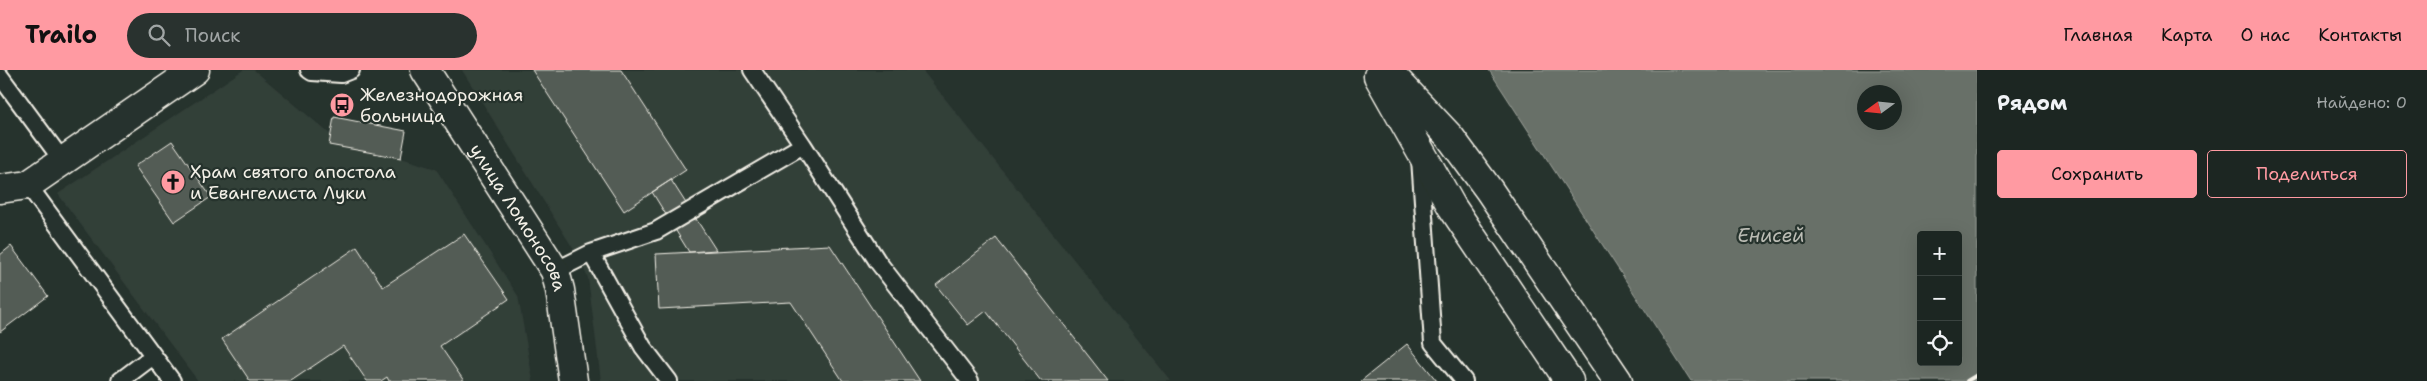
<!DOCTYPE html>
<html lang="ru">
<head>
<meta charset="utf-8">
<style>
  body { margin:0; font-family:"Shantell Sans",sans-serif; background:#29322f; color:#f1f3f6 }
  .controls { position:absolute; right:15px; bottom:15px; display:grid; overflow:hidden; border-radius:5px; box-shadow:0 5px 20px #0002 }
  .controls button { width:45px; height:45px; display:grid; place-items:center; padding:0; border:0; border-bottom:1px solid #3a4340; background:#1c2622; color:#f1f3f6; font:25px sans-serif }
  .compass { position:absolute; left:1857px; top:15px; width:45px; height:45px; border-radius:50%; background:#1c2622; box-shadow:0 5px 20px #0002; rotate:255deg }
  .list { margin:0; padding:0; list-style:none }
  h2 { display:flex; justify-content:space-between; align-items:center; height:65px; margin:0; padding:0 20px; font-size:21px }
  h2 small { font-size:16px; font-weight:400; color:#a0a5a5 }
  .actions { display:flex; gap:10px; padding:15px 20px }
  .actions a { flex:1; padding:11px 0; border:1px solid #ff9aa2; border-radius:5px; text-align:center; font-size:18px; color:#ff9aa2 }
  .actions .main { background:#ff9aa2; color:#111 }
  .icon { flex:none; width:28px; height:28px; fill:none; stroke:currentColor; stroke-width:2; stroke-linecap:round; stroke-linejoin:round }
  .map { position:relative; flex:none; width:1977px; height:311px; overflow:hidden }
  header { display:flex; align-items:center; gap:30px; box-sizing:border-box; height:70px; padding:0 25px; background:#ff9aa2; color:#111 }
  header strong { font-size:24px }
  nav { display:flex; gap:28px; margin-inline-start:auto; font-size:18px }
  .search { width:350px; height:45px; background:#29322f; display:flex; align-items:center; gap:12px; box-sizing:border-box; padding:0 18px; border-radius:28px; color:#a0a5a5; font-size:19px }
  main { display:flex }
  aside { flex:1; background:#1c2622 }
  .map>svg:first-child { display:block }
</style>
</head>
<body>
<header>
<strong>Trailo</strong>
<div class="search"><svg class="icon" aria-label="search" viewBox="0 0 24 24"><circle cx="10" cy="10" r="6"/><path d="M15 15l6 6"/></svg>Поиск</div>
<nav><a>Главная</a><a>Карта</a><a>О нас</a><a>Контакты</a></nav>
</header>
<main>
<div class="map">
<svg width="1977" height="311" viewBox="0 0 1977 311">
  <rect width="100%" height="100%" fill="#26332d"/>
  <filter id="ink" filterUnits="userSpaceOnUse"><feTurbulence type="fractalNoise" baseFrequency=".02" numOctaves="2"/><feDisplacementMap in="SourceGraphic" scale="10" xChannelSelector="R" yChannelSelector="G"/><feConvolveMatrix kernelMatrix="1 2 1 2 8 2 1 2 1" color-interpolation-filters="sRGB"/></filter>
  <g filter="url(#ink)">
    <!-- built -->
    <path fill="#333f39" d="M243,0H254L331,65L329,75L401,88L436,99L518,226L533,311H198L58,124Z
      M462,0H922L1171,311H601L588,208L579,188Z"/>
    <!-- water -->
    <path fill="#676f68" stroke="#9fa39b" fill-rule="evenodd" d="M1489,0H1977V311H1691ZM1864,22H1894V52H1864ZM1921,165H1958V292H1921Z"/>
    <!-- building -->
    <path fill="#525c55" stroke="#f4f1e8" d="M532,0H621L686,100L624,141Z
      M334,47L406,61L401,88L329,75Z
      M172,71L211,127L174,152L135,96Z
      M671,110L716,180L689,182L652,122Z
      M464,164L509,229L440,276L464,311H389L387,307L381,311H367L343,276L291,311H250L222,269L357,177L383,217Z
      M996,168L1108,311H1041L986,241L968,255L936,215Z
      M830,175L920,311H843L791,232L659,239L656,184Z
      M11,176L48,226L0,262V185Z
      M1407,274L1437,311H1361Z"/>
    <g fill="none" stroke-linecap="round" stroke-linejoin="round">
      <defs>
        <path id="lane" d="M309,0L312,2L341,4L351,0
          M752,0L803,75
          M0,6L62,90
          M1420,89L1433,273L1464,311
          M28,115L172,311
          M591,183L643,277L669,311
          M555,201L591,183L656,161L803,75L878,192L970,311
          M120,311L153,286"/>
        <g id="street">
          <path id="s1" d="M425,0L555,201L560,220L573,311"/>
          <path d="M0,119L28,115L195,0"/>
        </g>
        <path id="primary" d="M1387,0L1450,67L1489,120L1618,311
          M1378,6L1452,137L1569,311"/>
      </defs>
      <!-- lane casing -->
      <use href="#lane" stroke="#f4f1e8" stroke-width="20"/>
      <!-- street casing -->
      <use href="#street" stroke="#f4f1e8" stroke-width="31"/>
      <!-- primary casing -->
      <use href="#primary" stroke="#f4f1e8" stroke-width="31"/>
      <!-- lane -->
      <use href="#lane" stroke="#26332d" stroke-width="16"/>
      <!-- street -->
      <use href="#street" stroke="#26332d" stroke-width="28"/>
      <!-- primary -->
      <use href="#primary" stroke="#26332d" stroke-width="28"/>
      <!-- rail -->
      <path stroke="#f4f1e8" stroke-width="4" d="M1967,311L1977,305"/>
    </g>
  </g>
  <!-- icons -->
  <defs>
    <symbol id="bus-disc" viewBox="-11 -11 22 22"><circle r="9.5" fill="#ff9aa2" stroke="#26332d"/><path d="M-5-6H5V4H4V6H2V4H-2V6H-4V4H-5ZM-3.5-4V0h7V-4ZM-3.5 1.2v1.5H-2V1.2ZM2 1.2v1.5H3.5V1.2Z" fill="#111"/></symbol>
    <symbol id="church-disc" viewBox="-11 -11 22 22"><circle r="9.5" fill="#ff9aa2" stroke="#26332d"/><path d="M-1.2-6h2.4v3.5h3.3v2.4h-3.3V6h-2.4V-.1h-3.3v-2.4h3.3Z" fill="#111"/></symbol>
  </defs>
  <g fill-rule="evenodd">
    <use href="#bus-disc" x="328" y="21" width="28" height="28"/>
    <use href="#church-disc" x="159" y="98" width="28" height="28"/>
  </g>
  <g text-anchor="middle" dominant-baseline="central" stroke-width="4.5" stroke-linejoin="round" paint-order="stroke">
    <!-- poi labels -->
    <g font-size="18" fill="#f4f1e8" stroke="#26332d" text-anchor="start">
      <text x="360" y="25">Железнодорожная<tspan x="360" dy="21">больница</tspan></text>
      <text x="190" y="102">Храм святого апостола<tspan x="190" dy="21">и Евангелиста Луки</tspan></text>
    </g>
    <!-- street labels -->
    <g font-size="18" fill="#f4f1e8" stroke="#26332d">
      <text stroke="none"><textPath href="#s1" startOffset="175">улица Ломоносова</textPath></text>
    </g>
    <!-- water labels -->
    <g font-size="19" font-style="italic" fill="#bcbdb5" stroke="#26332d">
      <text x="1771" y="165">Енисей</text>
    </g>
  </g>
</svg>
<div class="controls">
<button>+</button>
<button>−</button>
<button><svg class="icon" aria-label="locate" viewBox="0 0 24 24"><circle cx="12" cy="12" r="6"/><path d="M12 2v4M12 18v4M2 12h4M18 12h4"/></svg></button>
</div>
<svg class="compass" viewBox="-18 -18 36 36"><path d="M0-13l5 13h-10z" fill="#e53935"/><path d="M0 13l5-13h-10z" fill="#a0a5a5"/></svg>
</div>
<aside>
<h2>Рядом<small>Найдено: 0</small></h2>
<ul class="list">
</ul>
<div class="actions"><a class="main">Сохранить</a><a>Поделиться</a></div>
</aside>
</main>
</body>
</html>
